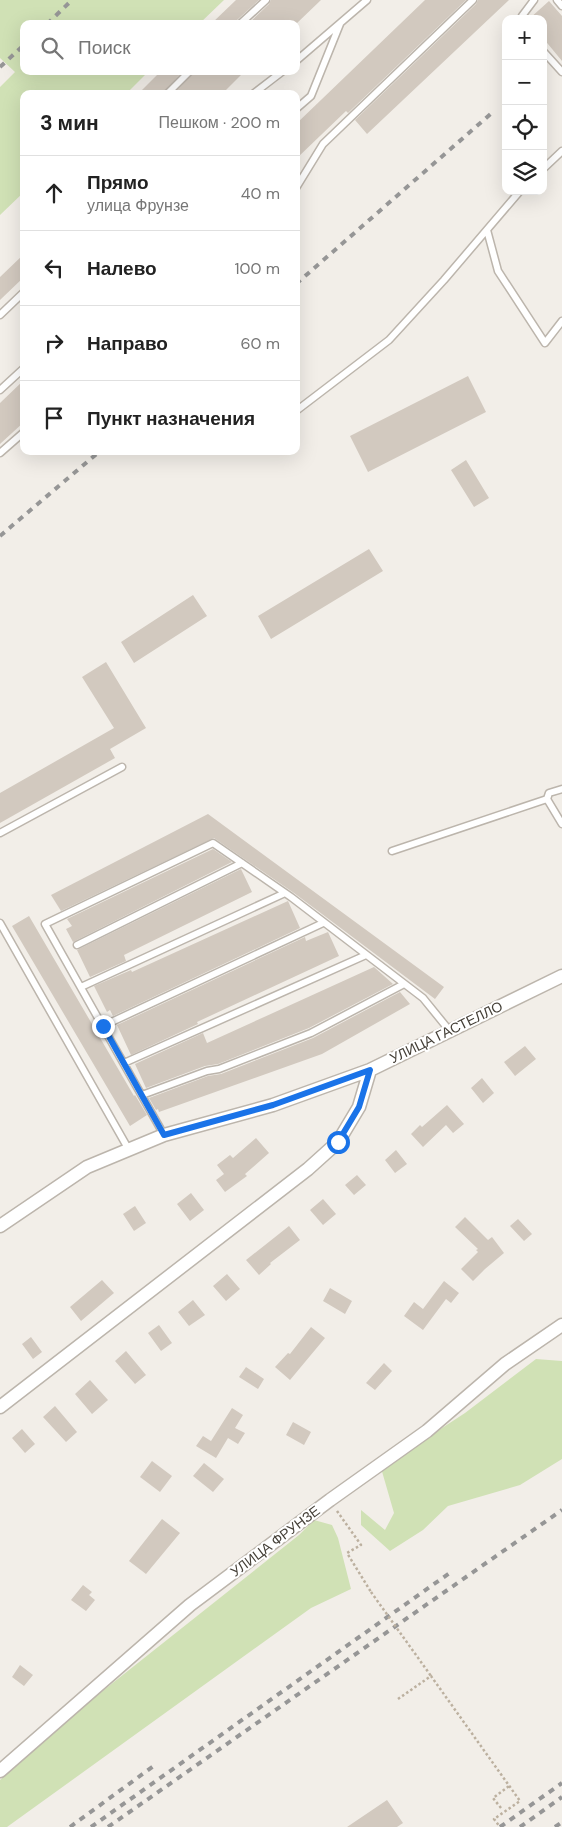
<!DOCTYPE html>
<html lang="ru">
<head>
<meta charset="utf-8">
<style>
  body { margin:0; font-family:"DM Sans",sans-serif; background:#f2f2f2; color:#222 }
  .controls { position:absolute; right:15px; top:15px; display:grid; overflow:hidden; border-radius:10px; box-shadow:0 5px 20px #0002 }
  .controls button { width:45px; height:45px; display:grid; place-items:center; padding:0; border:0; border-bottom:1px solid #e0e0e0; background:#fff; color:#222; font:25px sans-serif }
  .stop { position:absolute; width:15px; height:15px; margin:-11px; border:4px solid #1a73e8; border-radius:50%; background:#fff }
  .stop.end { background:#1a73e8; border-color:#fff; box-shadow:0 1px 5px #0008 }
  .list { margin:0; padding:0; list-style:none }
  h2 { display:flex; justify-content:space-between; align-items:center; height:65px; margin:0; padding:0 20px; font-size:21px }
  h2 small { font-size:16px; font-weight:400; color:#767676 }
  .list li { display:grid; grid-template-columns:32px 1fr auto; gap:15px; align-items:center; box-sizing:border-box; height:75px; padding:0 20px; border-top:1px solid #e0e0e0 }
  .list b { display:block; font-size:19px; white-space:nowrap }
  .list p { margin:0; font-size:16px; white-space:nowrap; color:#767676 }
  .list em { font-size:16px; font-style:normal; color:#767676 }
  .icon { flex:none; width:28px; height:28px; fill:none; stroke:currentColor; stroke-width:2; stroke-linecap:round; stroke-linejoin:round }
  .map { position:relative; flex:none; width:562px; height:1827px; overflow:hidden }
  .search { position:absolute; background:#fff; box-shadow:0 5px 20px #0002; left:20px; top:20px; width:280px; height:55px; display:flex; align-items:center; gap:12px; box-sizing:border-box; padding:0 18px; border-radius:10px; color:#767676; font-size:19px }
  .panel { position:absolute; background:#fff; box-shadow:0 5px 20px #0002; left:20px; top:90px; width:280px; height:365px; border-radius:10px }
  .map>svg:first-child { display:block }
</style>
</head>
<body>
<div class="map">
<svg width="562" height="1827" viewBox="0 0 562 1827">
  <rect width="100%" height="100%" fill="#f2eee8"/>
  <!-- green -->
  <path fill="#d0e1b5" d="M0,0H224L199,24H24V71H149L126,94H24V192L0,215V87L15,72L0,58Z
    M536,1359L562,1361V1459L520,1485L448,1506L423,1530L390,1551L361,1525V1510L385,1530L394,1513L381,1468L465,1413Z
    M314,1520L332,1525L338,1538L351,1589L311,1608L7,1827H0V1780L95,1697L299,1535Z"/>
  <!-- building -->
  <path fill="#d2c9bf" d="M236,0H259L237,20L235,24H211Z
    M271,0H321L296,24H248L269,4Z
    M425,0H466L348,113L346,111L296,159V124Z
    M478,0H509L367,134L355,120L476,4Z
    M549,1L562,16V61L543,38V19H529Z
    M161,71H183L162,94H138Z
    M195,71H245L222,94H174Z
    M24,254V277L0,300V277Z
    M468,376L486,412L368,472L350,436Z
    M24,380V422L0,444V403Z
    M466,460L489,498L474,507L451,470Z
    M369,549L383,571L271,639L258,616Z
    M193,595L207,616L134,663L121,642Z
    M106,662L146,728L110,749L115,758L0,823V793L114,728L82,677Z
    M208,814L444,987L435,999L294,893L214,838L61,911L51,895Z
    M213,849L232,862L73,942L66,929L72,926L67,919Z
    M241,869L252,892L124,955L126,961L90,977L77,950Z
    M288,901L300,928L113,1016L110,1010L107,1012L94,986L131,970L132,972Z
    M29,916L134,1096L135,1095L147,1115L130,1126L12,926Z
    M328,932L339,956L197,1022L198,1024L131,1055L117,1025L305,937L306,941Z
    M374,967L393,984L309,1028L218,1064L205,1066L146,1088L135,1064L203,1033L207,1043Z
    M400,992L410,1004L322,1054L159,1112L158,1109L156,1110L149,1098L208,1076L221,1074L313,1038Z
    M525,1046L536,1059L515,1076L504,1062Z
    M482,1078L494,1093L483,1103L471,1088Z
    M447,1105L464,1124L453,1133L446,1125L423,1147L411,1134L420,1125L422,1127Z
    M256,1138L269,1153L245,1174L247,1176L225,1192L216,1180L224,1174L217,1165L230,1155L233,1158Z
    M396,1150L407,1164L395,1173L385,1160Z
    M357,1175L366,1185L354,1195L345,1185Z
    M191,1193L204,1210L190,1221L177,1204Z
    M323,1199L336,1214L323,1225L310,1210Z
    M135,1206L146,1223L134,1231L123,1214Z
    M465,1217L488,1240L492,1237L504,1253L485,1269L473,1281L461,1269L478,1252L476,1250L478,1249L455,1227Z
    M518,1219L532,1234L524,1241L510,1226Z
    M289,1226L300,1240L270,1263L271,1264L259,1275L246,1260Z
    M227,1274L240,1289L226,1301L213,1286Z
    M102,1280L114,1293L81,1321L70,1307Z
    M444,1281L459,1293L451,1303L446,1299L423,1330L404,1316L414,1302L423,1309Z
    M330,1288L352,1301L345,1314L323,1301Z
    M193,1300L205,1315L189,1326L178,1312Z
    M159,1325L172,1343L161,1351L148,1333Z
    M311,1327L325,1338L290,1380L275,1367L288,1353L290,1354Z
    M31,1337L42,1352L33,1359L22,1344Z
    M126,1351L146,1375L135,1384L115,1361Z
    M384,1363L392,1371L375,1390L366,1383Z
    M246,1367L264,1379L258,1389L239,1377Z
    M90,1380L108,1400L92,1414L75,1394Z
    M55,1406L77,1432L66,1442L43,1417Z
    M232,1408L243,1415L235,1428L245,1433L238,1444L228,1438L216,1458L196,1446L203,1436L211,1441Z
    M293,1422L311,1432L304,1445L286,1435Z
    M22,1429L35,1444L25,1453L12,1438Z
    M152,1461L172,1476L160,1492L140,1477Z
    M204,1463L224,1479L213,1492L193,1476Z
    M162,1519L180,1533L146,1574L129,1561Z
    M83,1585L92,1592L89,1595L95,1600L86,1611L71,1600Z
    M20,1665L33,1675L24,1686L12,1677Z
    M387,1800L403,1823L397,1827H347Z"/>
  <g fill="none" stroke-linecap="round" stroke-linejoin="round">
    <defs>
      <path id="lane" d="M557,0L562,6
        M523,19L522,16L534,0
        M240,24L266,0
        M543,51L562,72
        M296,61L367,0
        M167,94L190,71
        M253,94L283,71
        M296,109L311,96L340,24
        M543,169L562,151
        M296,188L323,144L473,0
        M487,230L498,271L545,343L562,321
        M0,315L24,292
        M0,390L24,368
        M296,411L389,340L444,280L520,191
        M0,453L24,432
        M547,799L549,793L562,789
        M0,833L122,767
        M392,851L547,799L562,824
        M0,923L129,1150
        M77,945L242,863
        M81,987L285,893
        M103,1026L323,923
        M124,1063L366,955
        M142,1095L207,1071L219,1069L311,1033L404,984
        M164,1135L45,924L213,843L291,897L423,998L449,1030"/>
      <path id="street" d="M0,1226L87,1167L164,1135L273,1105L370,1070L562,976
        M0,1407L308,1169L338,1142L359,1107L370,1070
        M0,1771L190,1605L330,1500L427,1431L505,1364L562,1325"/>
    </defs>
    <!-- lane casing -->
    <use href="#lane" stroke="#bcb5ac" stroke-width="9"/>
    <!-- street casing -->
    <use href="#street" stroke="#bcb5ac" stroke-width="15"/>
    <!-- path -->
    <path stroke="#bcb09f" stroke-width="2.5" stroke-dasharray="2.5 2.5" stroke-linecap="butt" d="M337,1511L361,1545L347,1553L371,1592
      M398,1699L431,1676L520,1801L494,1819L500,1827
      M501,1808L493,1798L509,1786"/>
    <!-- lane -->
    <use href="#lane" stroke="#fff" stroke-width="6"/>
    <!-- street -->
    <use href="#street" stroke="#fff" stroke-width="12"/>
    <!-- rail -->
    <path stroke="#969696" stroke-width="4" stroke-dasharray="6 6" stroke-linecap="butt" d="M47,24L72,0
      M0,67L24,45
      M296,284L494,111
      M0,536L100,451
      M70,1827L155,1765
      M91,1827L451,1572
      M108,1827L562,1510
      M500,1827L562,1783
      M520,1827L562,1797
      M555,1827L562,1822"/>
    <!-- path-bridge -->
    <path stroke="#bcb09f" stroke-width="2.5" stroke-dasharray="2.5 2.5" stroke-linecap="butt" d="M371,1592L431,1676"/>
  </g>
  <g fill="none" stroke-linecap="round" stroke-linejoin="round">
    <!-- route -->
    <path stroke="#1a73e8" stroke-width="6" d="M103,1026L164,1135L273,1105L370,1070L359,1107L338,1142"/>
  </g>
  <g text-anchor="middle" dominant-baseline="central" stroke-width="4" stroke-linejoin="round" paint-order="stroke">
    <!-- street labels -->
    <g font-size="14" fill="#443f37" stroke="#fff">
      <text transform="translate(446 1032) rotate(-26)">УЛИЦА ГАСТЕЛЛО</text>
      <text transform="translate(275 1541) rotate(-37)">УЛИЦА ФРУНЗЕ</text>
    </g>
  </g>
</svg>
<div class="controls">
<button>+</button>
<button>−</button>
<button><svg class="icon" aria-label="locate" viewBox="0 0 24 24"><circle cx="12" cy="12" r="6"/><path d="M12 2v4M12 18v4M2 12h4M18 12h4"/></svg></button>
<button><svg class="icon" aria-label="layers" viewBox="0 0 24 24"><path d="M12 4l9 5-9 5-9-5zM3 14l9 5 9-5"/></svg></button>
</div>
<div class="stop" style="left:338px;top:1142px"></div>
<div class="stop end" style="left:103px;top:1026px"></div>
<div class="search"><svg class="icon" aria-label="search" viewBox="0 0 24 24"><circle cx="10" cy="10" r="6"/><path d="M15 15l6 6"/></svg>Поиск</div>
<section class="panel">
<h2>3 мин<small>Пешком · 200 m</small></h2>
<ul class="list">
<li><svg class="icon" aria-label="ahead" viewBox="0 0 24 24"><path d="M12 20V5M6 11l6-6 6 6"/></svg><div><b>Прямо</b><p>улица Фрунзе</p></div><em>40 m</em></li>
<li><svg class="icon" aria-label="left" viewBox="0 0 24 24"><path d="M17 20v-9H6M10 6l-5 5 5 5"/></svg><div><b>Налево</b></div><em>100 m</em></li>
<li><svg class="icon" aria-label="right" viewBox="0 0 24 24"><path d="M7 20v-9h11M14 6l5 5-5 5"/></svg><div><b>Направо</b></div><em>60 m</em></li>
<li><svg class="icon" aria-label="arrive" viewBox="0 0 24 24"><path d="M6 21V4h12l-3 4 3 4H6"/></svg><div><b>Пункт назначения</b></div></li>
</ul>
</section>
</div>
</body>
</html>
